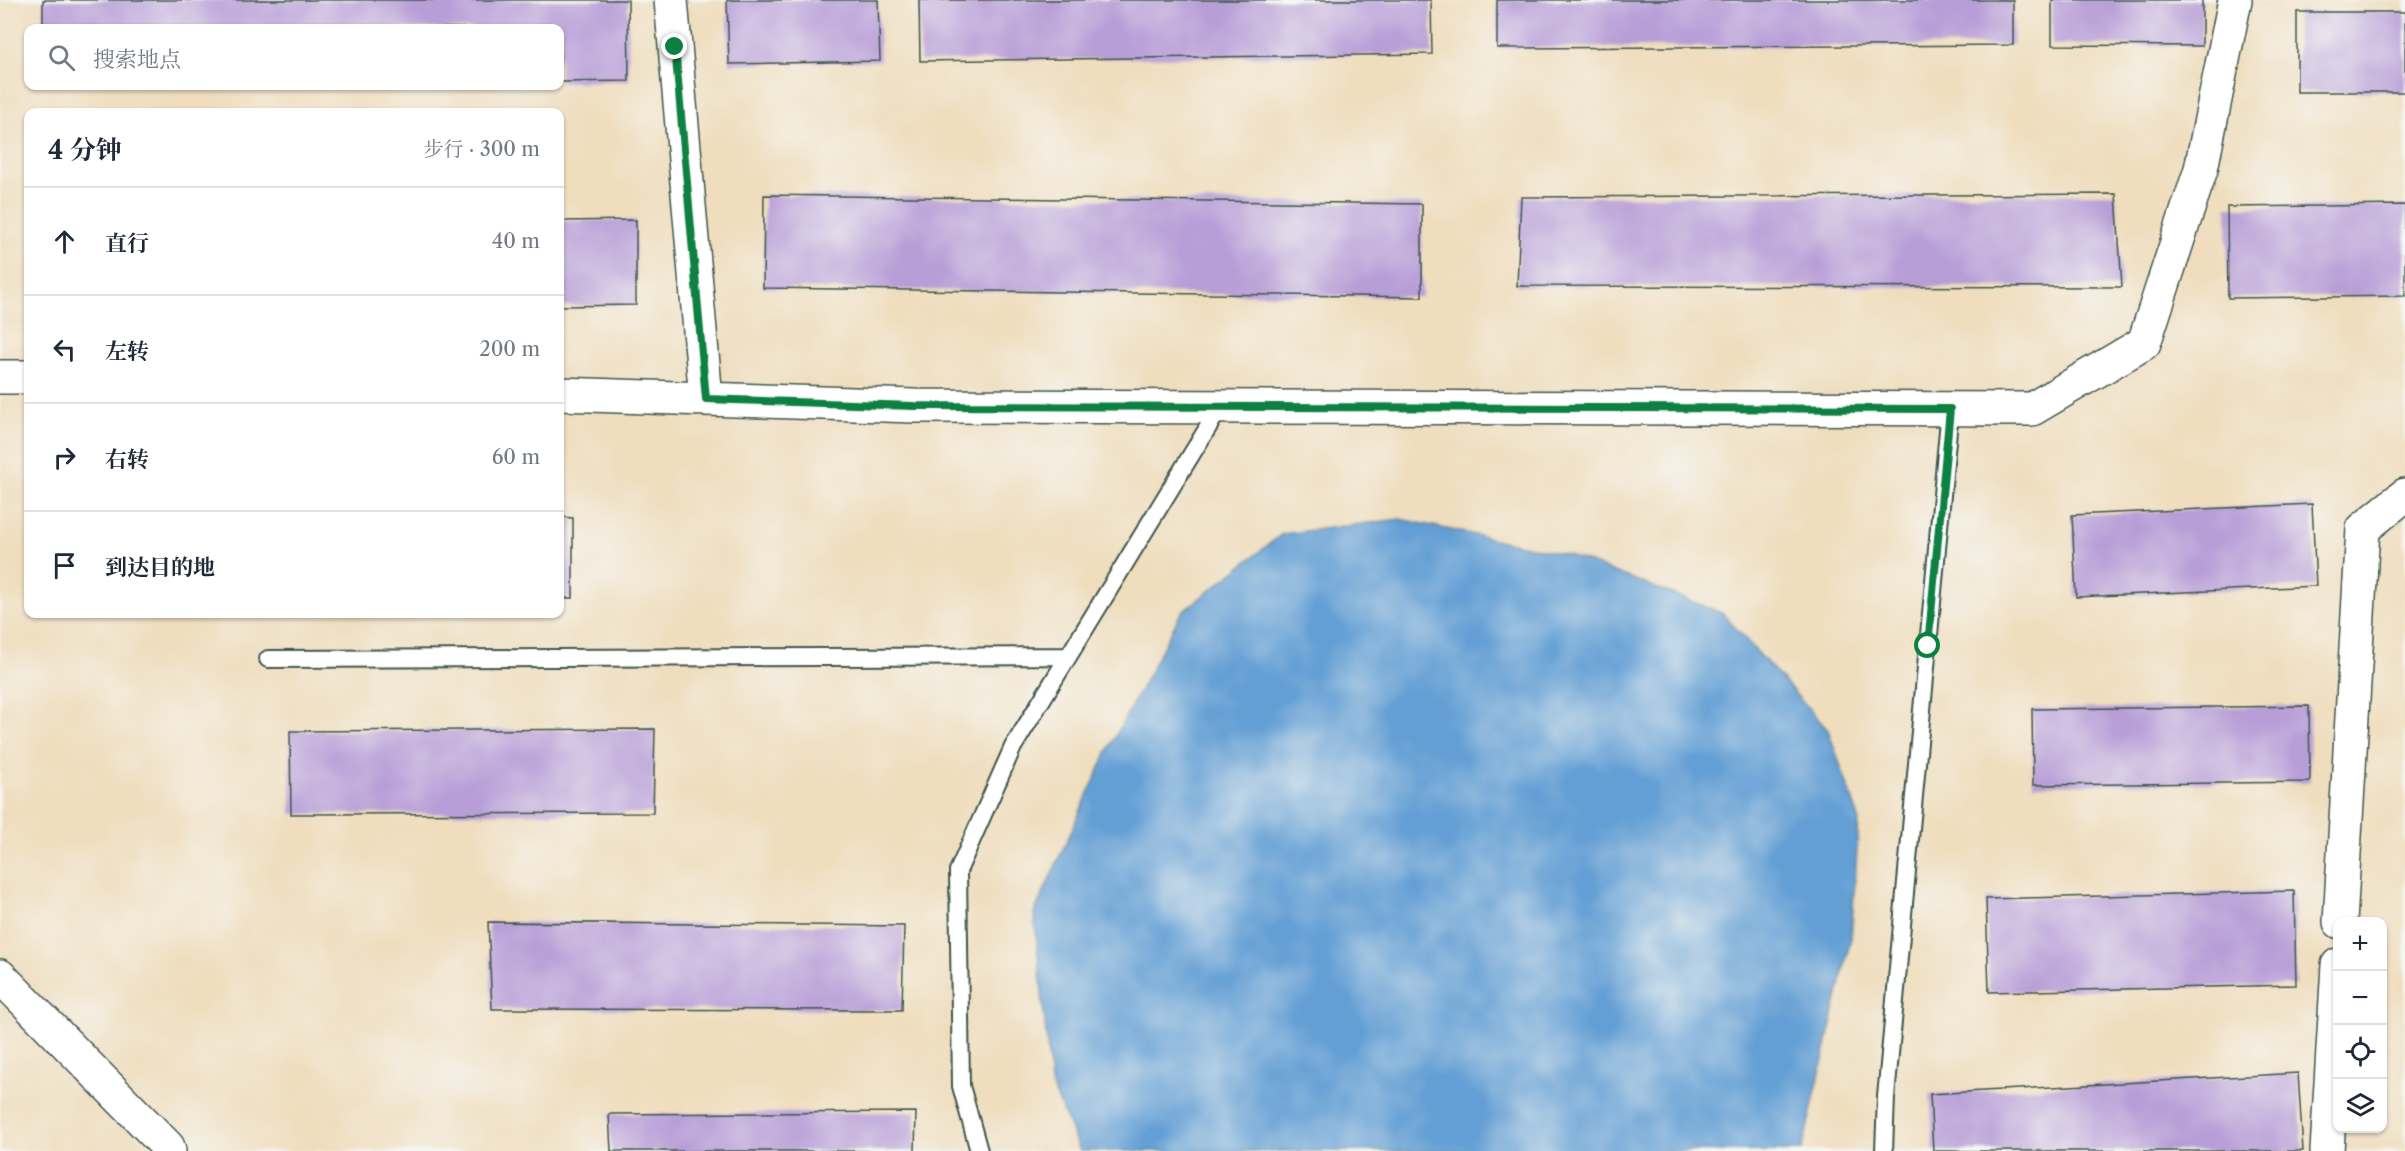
<!DOCTYPE html>
<html lang="zh">
<head>
<meta charset="utf-8">
<style>
  body { margin:0; font-family:"Libre Caslon Text","Noto Serif SC",serif; background:#f6f6f7; color:#1f2937 }
  .controls { position:absolute; right:18px; bottom:18px; display:grid; overflow:hidden; border-radius:12px; box-shadow:0 2px 4px #0004 }
  .controls button { width:54px; height:54px; display:grid; place-items:center; padding:0; border:0; border-bottom:2px solid #e0e1e3; background:#fff; color:#1f2937; font:30px sans-serif }
  .stop { position:absolute; width:18px; height:18px; margin:-14px; border:4px solid #0b8043; border-radius:50%; background:#fff }
  .stop.end { background:#0b8043; border-color:#fff; box-shadow:0 2px 6px #0008 }
  .list { margin:0; padding:0; list-style:none }
  h2 { display:flex; justify-content:space-between; align-items:center; height:78px; margin:0; padding:0 24px; font-size:26px }
  h2 small { font-size:20px; font-weight:400; color:#747a83 }
  .list li { display:grid; grid-template-columns:39px 1fr auto; gap:18px; align-items:center; box-sizing:border-box; height:108px; padding:0 24px; border-top:2px solid #e0e1e3 }
  .list b { display:block; font-size:22px; white-space:nowrap }
  .list em { font-size:20px; font-style:normal; color:#747a83 }
  .icon { flex:none; width:33px; height:33px; fill:none; stroke:currentColor; stroke-width:2; stroke-linecap:round; stroke-linejoin:round }
  .map { position:relative; flex:none; width:2405px; height:1151px; overflow:hidden }
  .search { position:absolute; background:#fff; box-shadow:0 2px 4px #0004; left:24px; top:24px; width:540px; height:66px; display:flex; align-items:center; gap:15px; box-sizing:border-box; padding:0 21px; border-radius:12px; color:#747a83; font-size:22px }
  .panel { position:absolute; background:#fff; box-shadow:0 2px 4px #0004; left:24px; top:108px; width:540px; height:510px; border-radius:12px }
  .map>svg:first-child { display:block }
</style>
</head>
<body>
<div class="map">
<svg width="2405" height="1151" viewBox="0 0 2405 1151">
  <rect width="100%" height="100%" fill="#f6f6f2"/>
  <filter id="ink" filterUnits="userSpaceOnUse"><feTurbulence type="fractalNoise" baseFrequency=".0167" numOctaves="2"/><feDisplacementMap in="SourceGraphic" scale="12" xChannelSelector="R" yChannelSelector="G"/><feConvolveMatrix kernelMatrix="1 2 1 2 8 2 1 2 1" color-interpolation-filters="sRGB"/></filter>
  <filter id="wash" filterUnits="userSpaceOnUse"><feTurbulence type="fractalNoise" baseFrequency=".008" numOctaves="4" result="noise"/><feDisplacementMap in="SourceGraphic" scale="24" xChannelSelector="R" yChannelSelector="G"/><feGaussianBlur stdDeviation="1.35" result="paint"/><feColorMatrix in="noise" values="0 0 0 0 0 0 0 0 0 0 0 0 0 0 0 0 0 1.4 0 .05"/><feComposite in="paint" operator="in"/></filter>
  <g filter="url(#wash)">
    <rect width="100%" height="100%" fill="#efddbd"/>
    <!-- water -->
    <path fill="#649fd4" stroke="#426e84" stroke-width="1.5" d="M1400,519L1569,555L1722,613L1828,730L1859,818L1851,938L1802,1151H1080L1051,1084L1034,913L1108,750L1181,613L1282,534Z"/>
    <g id="blocks">
      <!-- building -->
      <path fill="#b79ed7" d="M43,0H628L629,81L560,82V28H43Z
        M727,0H878L880,61L729,64Z
        M919,0H1431L1432,54L920,61Z
        M1497,0H2013V45L1497,48Z
        M2052,0H2202V46L2052,45Z
        M2297,12H2405V92H2297Z
        M2116,194L2122,287L1517,286L1521,197Z
        M764,195L1422,204V297L763,288Z
        M2405,205V296L2228,298L2227,207Z
        M636,220V305L560,306V221Z
        M2312,504L2316,586L2076,597L2072,515Z
        M560,517L573,518V598H560Z
        M2309,706L2310,782L2033,785L2032,709Z
        M655,729L653,813L291,814L290,731Z
        M2294,891L2296,985L1989,992L1986,899Z
        M488,922L904,926L902,1010L492,1009Z
        M2298,1073L2303,1151H1933L1930,1094Z
        M916,1112L915,1151H611L609,1114Z"/>
    </g>
  </g>
  <g filter="url(#ink)">
    <use href="#blocks" fill-opacity="0" stroke="#3e5549" stroke-width="1.5"/>
    <g fill="none" stroke-linecap="round" stroke-linejoin="round">
      <defs>
        <path id="service" d="M268,659L1068,656
          M979,1151L961,1086L958,871L1013,747L1221,406
          M1884,1151L1886,1097L1950,409"/>
        <path id="minor" d="M671,0L706,399L914,406L2032,409L2144,343L2201,169L2235,0
          M0,377H28
          M560,394L706,399
          M2340,922L2363,529L2405,495
          M0,976L168,1147L169,1151
          M2327,1151L2338,965"/>
      </defs>
      <!-- service casing -->
      <use href="#service" stroke="#3e5549" stroke-width="20"/>
      <!-- minor casing -->
      <use href="#minor" stroke="#3e5549" stroke-width="36"/>
      <!-- service -->
      <use href="#service" stroke="#fff" stroke-width="16"/>
      <!-- minor -->
      <use href="#minor" stroke="#fff" stroke-width="33"/>
    </g>
  </g>
  <g fill="none" stroke-linecap="round" stroke-linejoin="round" filter="url(#ink)">
    <!-- route -->
    <path stroke="#0b8043" stroke-width="8" d="M675,47L706,399L914,406L1950,409L1928,646"/>
  </g>
</svg>
<div class="controls">
<button>+</button>
<button>−</button>
<button><svg class="icon" aria-label="locate" viewBox="0 0 24 24"><circle cx="12" cy="12" r="6"/><path d="M12 2v4M12 18v4M2 12h4M18 12h4"/></svg></button>
<button><svg class="icon" aria-label="layers" viewBox="0 0 24 24"><path d="M12 4l9 5-9 5-9-5zM3 14l9 5 9-5"/></svg></button>
</div>
<div class="stop" style="left:1928px;top:646px"></div>
<div class="stop end" style="left:675px;top:47px"></div>
<div class="search"><svg class="icon" aria-label="search" viewBox="0 0 24 24"><circle cx="10" cy="10" r="6"/><path d="M15 15l6 6"/></svg>搜索地点</div>
<section class="panel">
<h2>4 分钟<small>步行 · 300 m</small></h2>
<ul class="list">
<li><svg class="icon" aria-label="ahead" viewBox="0 0 24 24"><path d="M12 20V5M6 11l6-6 6 6"/></svg><div><b>直行</b></div><em>40 m</em></li>
<li><svg class="icon" aria-label="left" viewBox="0 0 24 24"><path d="M17 20v-9H6M10 6l-5 5 5 5"/></svg><div><b>左转</b></div><em>200 m</em></li>
<li><svg class="icon" aria-label="right" viewBox="0 0 24 24"><path d="M7 20v-9h11M14 6l5 5-5 5"/></svg><div><b>右转</b></div><em>60 m</em></li>
<li><svg class="icon" aria-label="arrive" viewBox="0 0 24 24"><path d="M6 21V4h12l-3 4 3 4H6"/></svg><div><b>到达目的地</b></div></li>
</ul>
</section>
</div>
</body>
</html>
